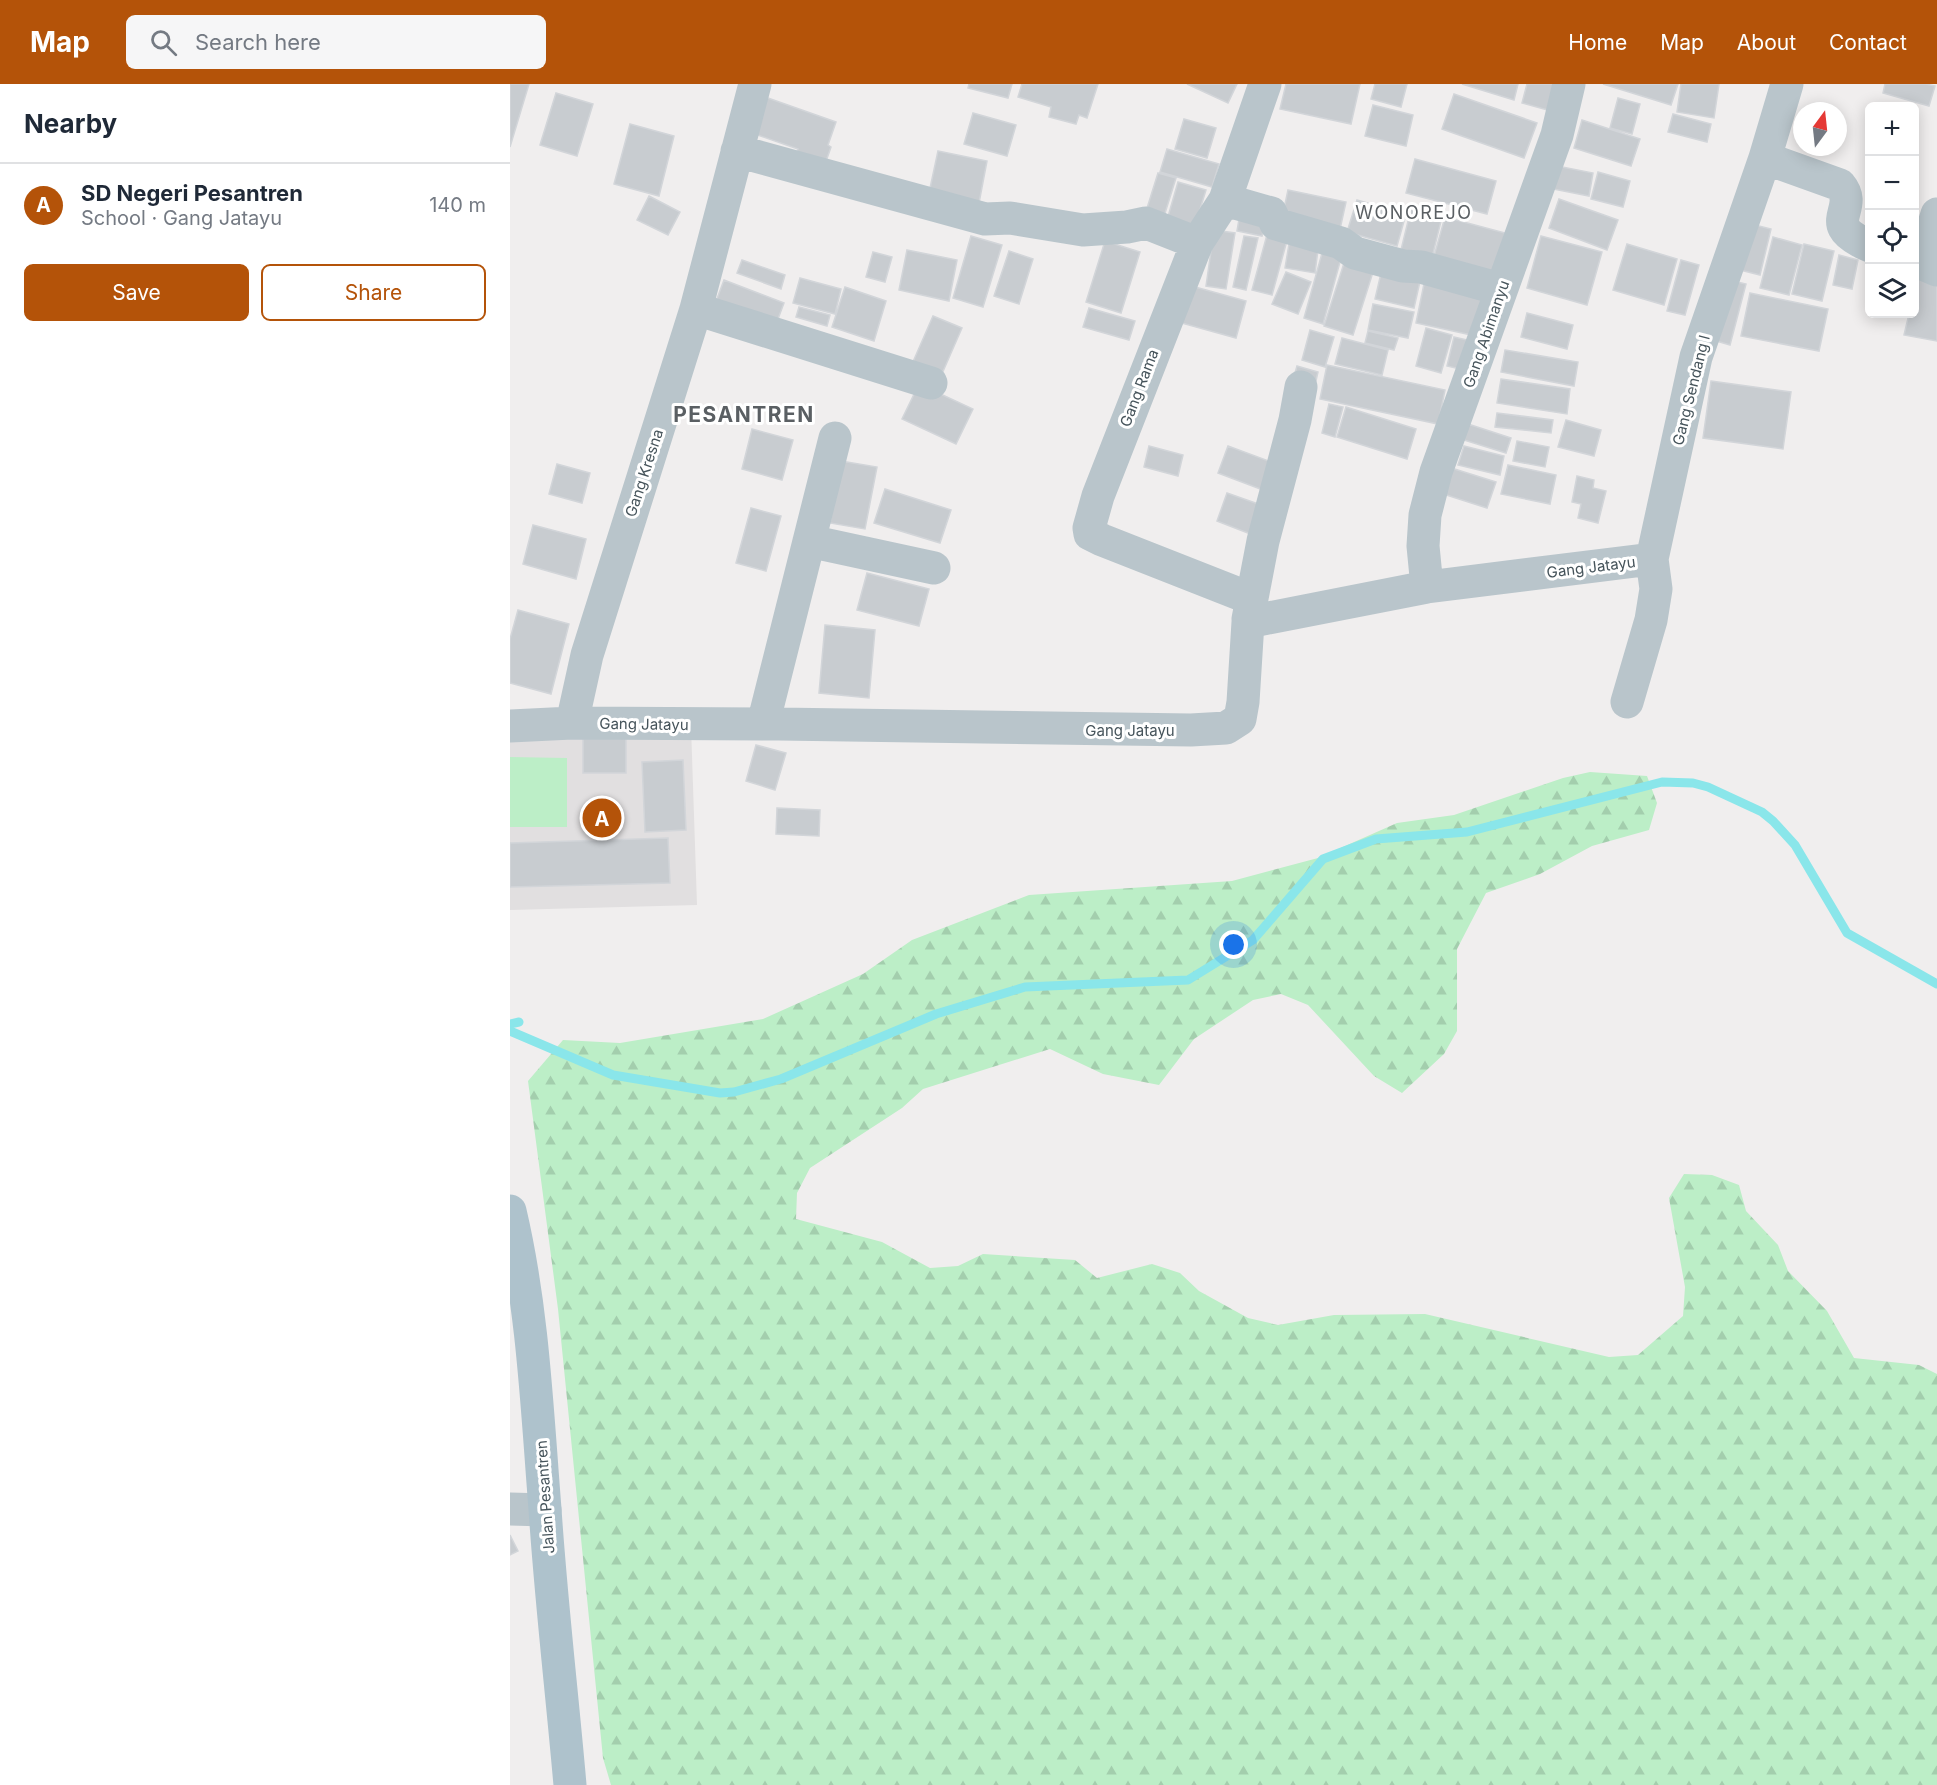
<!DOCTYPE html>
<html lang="en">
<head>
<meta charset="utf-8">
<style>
  body { margin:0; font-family:Inter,sans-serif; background:#f6f6f7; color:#1f2937 }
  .controls { position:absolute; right:18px; top:18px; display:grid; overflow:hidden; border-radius:9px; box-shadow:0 3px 15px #0003 }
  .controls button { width:54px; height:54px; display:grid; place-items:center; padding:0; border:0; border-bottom:2px solid #e0e1e3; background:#fff; color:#1f2937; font:30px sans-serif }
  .compass { position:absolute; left:1283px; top:18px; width:54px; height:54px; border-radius:50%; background:#fff; box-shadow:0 3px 15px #0003; rotate:15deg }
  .you { position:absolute; left:724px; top:861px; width:21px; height:21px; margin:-15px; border:4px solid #fff; border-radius:50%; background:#1a73e8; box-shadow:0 0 0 9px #1a73e833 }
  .badge { display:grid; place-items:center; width:39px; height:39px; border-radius:50%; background:#b45309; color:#fff; font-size:20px; font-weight:700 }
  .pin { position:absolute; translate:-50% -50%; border:3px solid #fff; box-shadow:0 2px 6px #0006 }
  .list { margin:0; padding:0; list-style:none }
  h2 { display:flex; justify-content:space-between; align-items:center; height:78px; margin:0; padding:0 24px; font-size:26px }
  h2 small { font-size:20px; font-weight:400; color:#747a83 }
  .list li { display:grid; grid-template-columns:39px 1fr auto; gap:18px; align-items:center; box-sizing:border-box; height:84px; padding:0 24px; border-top:2px solid #e0e1e3 }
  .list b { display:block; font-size:22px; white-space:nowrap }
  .list p { margin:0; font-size:20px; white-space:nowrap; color:#747a83 }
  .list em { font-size:20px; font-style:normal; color:#747a83 }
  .actions { display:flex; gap:12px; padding:18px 24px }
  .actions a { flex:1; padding:14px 0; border:2px solid #b45309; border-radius:9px; text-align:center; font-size:21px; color:#b45309 }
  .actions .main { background:#b45309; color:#fff }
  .icon { flex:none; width:33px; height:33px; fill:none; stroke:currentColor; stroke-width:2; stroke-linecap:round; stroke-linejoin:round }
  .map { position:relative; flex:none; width:1427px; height:1701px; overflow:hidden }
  header { display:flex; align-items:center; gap:36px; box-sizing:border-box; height:84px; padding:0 30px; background:#b45309; color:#fff }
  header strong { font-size:28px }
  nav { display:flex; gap:33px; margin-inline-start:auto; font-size:21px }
  .search { width:420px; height:54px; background:#f6f6f7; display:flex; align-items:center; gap:15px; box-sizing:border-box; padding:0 21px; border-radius:9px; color:#747a83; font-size:22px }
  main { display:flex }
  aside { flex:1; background:#fff }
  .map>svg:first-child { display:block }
</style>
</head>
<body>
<header>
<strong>Map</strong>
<div class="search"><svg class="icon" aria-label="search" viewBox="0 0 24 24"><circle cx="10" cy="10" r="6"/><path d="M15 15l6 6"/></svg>Search here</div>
<nav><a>Home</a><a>Map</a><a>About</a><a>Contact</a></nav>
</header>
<main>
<aside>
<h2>Nearby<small></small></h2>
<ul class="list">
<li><span class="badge">A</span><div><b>SD Negeri Pesantren</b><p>School · Gang Jatayu</p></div><em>140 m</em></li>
</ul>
<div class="actions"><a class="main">Save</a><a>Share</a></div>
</aside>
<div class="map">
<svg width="1427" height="1701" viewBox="0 0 1427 1701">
  <defs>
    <pattern id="forest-firs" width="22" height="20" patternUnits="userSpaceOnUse" patternTransform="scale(1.5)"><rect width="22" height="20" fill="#bceec7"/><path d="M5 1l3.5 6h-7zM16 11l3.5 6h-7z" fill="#a3cead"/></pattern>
  </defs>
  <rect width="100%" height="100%" fill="#f0eeee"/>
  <!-- education -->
  <path fill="#e1dfe0" d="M181,642L187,821L0,826V648Z"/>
  <!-- forest -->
  <path fill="url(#forest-firs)" d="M1080,688L1137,692L1147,719L1139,746L1082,762L1030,790L976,809L947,865V947L934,970L892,1009L864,992L798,921L771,910L743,916L684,955L649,1001L593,990L540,965L413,1005L392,1024L300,1084L287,1109L286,1135L372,1158L420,1184L448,1182L473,1170L565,1176L587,1194L642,1180L670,1189L689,1207L738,1234L768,1241L824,1231L915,1230L1099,1273L1128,1271L1173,1232L1175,1203L1159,1114L1174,1090L1202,1091L1229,1101L1236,1127L1268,1161L1278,1187L1317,1227L1344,1274L1409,1281L1427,1290V1701H101L93,1674L48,1225L18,997L53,956L110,959L253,935L353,890L402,856L519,811L722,797L808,774L887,739L944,731L1053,694Z"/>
  <!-- garden -->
  <path fill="#bceec7" d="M0,673L57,674V743H0Z"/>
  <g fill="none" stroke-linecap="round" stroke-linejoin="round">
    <!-- stream -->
    <path stroke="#8ae6ea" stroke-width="9" d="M0,940L9,938L0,940
      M0,947L103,991L210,1009L224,1008L271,995L426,930L515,903L678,896L743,856L813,775L866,755L957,748L1152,698L1183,699L1198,703L1252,728L1263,737L1285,761L1337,849L1427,900"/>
  </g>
  <!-- building -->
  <path fill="#c8ccd0" stroke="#d2d5d9" stroke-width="1.5" d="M0,0H19L0,63Z
    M459,0H502L498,14L458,4Z
    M512,0H588L577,34L569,31L566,40L539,33L541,23L508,13Z
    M677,0H727L718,19Z
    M776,0H850L841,40L770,25Z
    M865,0H897L891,23L861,15Z
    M952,0H1008L1004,16Z
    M1017,0H1052L1045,28L1012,19Z
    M1093,0H1168L1161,21Z
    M1171,0H1209L1204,34L1167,28Z
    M1375,0H1416L1425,2L1419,22L1373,9Z
    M46,9L83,20L67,72L30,61Z
    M944,10L1027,39L1014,74L932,45Z
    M255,13L326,38L318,61L321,63L313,86L284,76L288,65L242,49Z
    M1108,14L1130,20L1122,50L1100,44Z
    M863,21L903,31L896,62L855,52Z
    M463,29L506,41L497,72L454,60Z
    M1163,30L1201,40L1197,58L1158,48Z
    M674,35L706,44L697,74L665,65Z
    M1072,36L1130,55L1121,82L1064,64Z
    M120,40L164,52L149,112L104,100Z
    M657,65L709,80L702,103L650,88Z
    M428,67L477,77L469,119L419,109Z
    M905,75L986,97L977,130L896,109Z
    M1042,81L1083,89L1079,112L1038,104Z
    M1088,88L1120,97L1113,123L1081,115Z
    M648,89L666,94L651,142L633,137Z
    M668,98L696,106L682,151L655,143Z
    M778,106L836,118L829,150L771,139Z
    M139,112L170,128L158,151L127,136Z
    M1049,115L1108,136L1097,166L1039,144Z
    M847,116L896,130L887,162L837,148Z
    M731,124L757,129L752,152L727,147Z
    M901,125L932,133L920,182L889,174Z
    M935,133L995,149L982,200L921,183Z
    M1233,138L1261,145L1250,191L1222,184Z
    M704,146L725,149L716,205L696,202Z
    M758,147L778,153L762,211L742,206Z
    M461,152L492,161L473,223L443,214Z
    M734,152L748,154L736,206L723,203Z
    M1031,152L1092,168L1077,221L1017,204Z
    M1263,153L1292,161L1279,211L1250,204Z
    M780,154L809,158L805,189L775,184Z
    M595,157L630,168L611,229L576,218Z
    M1117,160L1167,175L1154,221L1103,206Z
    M1294,160L1324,167L1312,217L1282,210Z
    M814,162L833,167L813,240L794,234Z
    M397,166L447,176L439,217L389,206Z
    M499,167L523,175L509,220L484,212Z
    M363,168L382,173L375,198L356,193Z
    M1329,171L1348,176L1342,205L1323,201Z
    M232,176L275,191L271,205L227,189Z
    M835,176L864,185L843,251L814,242Z
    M1171,176L1189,181L1175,231L1157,227Z
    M872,185L911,193L904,224L865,215Z
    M776,188L801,198L788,230L762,220Z
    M1407,190L1427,194V257L1394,251L1399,230H1404V202Z
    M290,194L331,205L325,230L283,219Z
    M915,195L975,208L966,252L906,239Z
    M214,196L274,219L265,243L205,220Z
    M1219,196L1236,200L1220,261L1203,256Z
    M678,201L736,217L726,254L668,238Z
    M335,203L376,217L364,257L322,243Z
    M1240,209L1318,225L1309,267L1231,252Z
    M863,220L904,228L898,254L858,246Z
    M289,223L320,231L317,242L286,233Z
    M579,224L625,237L619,256L573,243Z
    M1017,229L1063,241L1057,265L1011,253Z
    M423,232L452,244L431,292L402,280Z
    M916,244L942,251L931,289L906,282Z
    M800,246L824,253L815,283L792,276Z
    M858,247L888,254L884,266L855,259Z
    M944,253L966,258L959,287L937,282Z
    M832,254L878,266L872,291L825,280Z
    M995,266L1068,278L1064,302L991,288Z
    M817,281L935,306L928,340L810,315Z
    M787,282L808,288L805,301L783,296Z
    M991,295L1060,305L1057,330L987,319Z
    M1201,297L1281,308L1273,365L1193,354Z
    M409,300L463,325L446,360L392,335Z
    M819,320L833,323L825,353L812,349Z
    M836,323L906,345L897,375L827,353Z
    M987,329L1043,336L1041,349L985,343Z
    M1056,336L1091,346L1084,372L1048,363Z
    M958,340L1001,354L996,369L954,356Z
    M242,345L283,356L272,396L232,385Z
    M1007,357L1039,363L1035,383L1003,377Z
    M639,362L673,371L668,392L634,383Z
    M718,362L764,379L753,406L708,389Z
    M954,362L994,372L990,391L948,381Z
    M331,377L367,383L355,445L320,439Z
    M47,380L80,389L72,419L39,410Z
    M998,381L1046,391L1040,420L991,410Z
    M935,382L986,398L977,424L927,408Z
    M1067,392L1084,396L1083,404L1096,407L1088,439L1068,434L1071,420L1062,418Z
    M375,405L441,426L430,459L364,439Z
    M717,409L754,422L743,451L707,437Z
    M241,424L271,432L256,487L226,479Z
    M23,441L76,455L66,495L13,480Z
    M357,489L419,505L409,542L347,526Z
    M8,526L59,540L41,610L0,599V555Z
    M315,541L365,546L359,614L309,609Z
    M73,649L116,650V689H73Z
    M246,661L276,669L265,706L236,697Z
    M173,676L176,746L135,748L132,678Z
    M267,724L310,726L309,752L266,750Z
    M158,754L160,799L0,803V759Z
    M0,1451L8,1467L0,1471Z"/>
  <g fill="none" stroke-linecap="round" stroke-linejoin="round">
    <!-- minor -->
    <path stroke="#b9c5cb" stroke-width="33" d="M227,67L475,135L500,134L573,146L617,143L636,139L687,159
      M1255,74L1330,101C1351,126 1307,140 1360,162
      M715,116L761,129L766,140L831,159L845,169L893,182L911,183L990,205
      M1427,130L1415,169L1413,180L1427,186
      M186,225L421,299
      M299,457L424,484
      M917,503L913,462L915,431L926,388L1047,51L1059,0
      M742,515L592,456L580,450L579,444L588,412L687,159L715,116L755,0
      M738,535L753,457L785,336L791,303
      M1117,618L1141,536L1146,505L1142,475L1186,273L1255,74L1277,0
      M62,639L77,571L186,225L245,0
      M253,640L325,354
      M0,642L62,639L269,640L681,646L716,644L730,635L733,618L738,538L917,503L1142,475
      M0,1425L35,1426"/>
    <!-- major -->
    <path stroke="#aec2cc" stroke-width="33" d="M0,1127C23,1225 27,1325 35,1425C41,1517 52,1609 60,1701"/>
  </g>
  <g text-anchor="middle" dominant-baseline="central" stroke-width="6" stroke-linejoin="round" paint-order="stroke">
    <!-- street labels -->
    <g font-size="15" fill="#46545b" stroke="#fff">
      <text transform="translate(976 250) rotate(-71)">Gang Abimanyu</text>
      <text transform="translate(629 304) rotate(-69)">Gang Rama</text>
      <text transform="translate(1181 306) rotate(-76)">Gang Sendang I</text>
      <text transform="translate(134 389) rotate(-72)">Gang Kresna</text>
      <text transform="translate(1081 483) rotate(-7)">Gang Jatayu</text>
      <text transform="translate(134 640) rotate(1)">Gang Jatayu</text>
      <text x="620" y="646">Gang Jatayu</text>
      <text transform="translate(35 1413) rotate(-94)">Jalan Pesantren</text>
    </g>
    <!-- quarter labels -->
    <g font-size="18" letter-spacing="1.5" fill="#5a5f63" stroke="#fff">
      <text x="904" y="128">WONOREJO</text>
    </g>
    <!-- district labels -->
    <g font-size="21" font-weight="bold" letter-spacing="1.5" fill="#5a5f63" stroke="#fff">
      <text x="234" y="330">PESANTREN</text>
    </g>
  </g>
</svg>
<div class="controls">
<button>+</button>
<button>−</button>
<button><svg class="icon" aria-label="locate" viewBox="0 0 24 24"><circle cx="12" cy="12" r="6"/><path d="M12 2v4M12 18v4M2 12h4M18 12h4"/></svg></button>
<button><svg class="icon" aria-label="layers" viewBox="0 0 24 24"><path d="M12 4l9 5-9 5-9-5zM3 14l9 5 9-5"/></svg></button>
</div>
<svg class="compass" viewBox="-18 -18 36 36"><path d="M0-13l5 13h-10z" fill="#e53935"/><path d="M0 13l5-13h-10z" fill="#747a83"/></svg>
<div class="you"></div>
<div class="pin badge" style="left:92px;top:734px">A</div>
</div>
</main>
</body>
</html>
